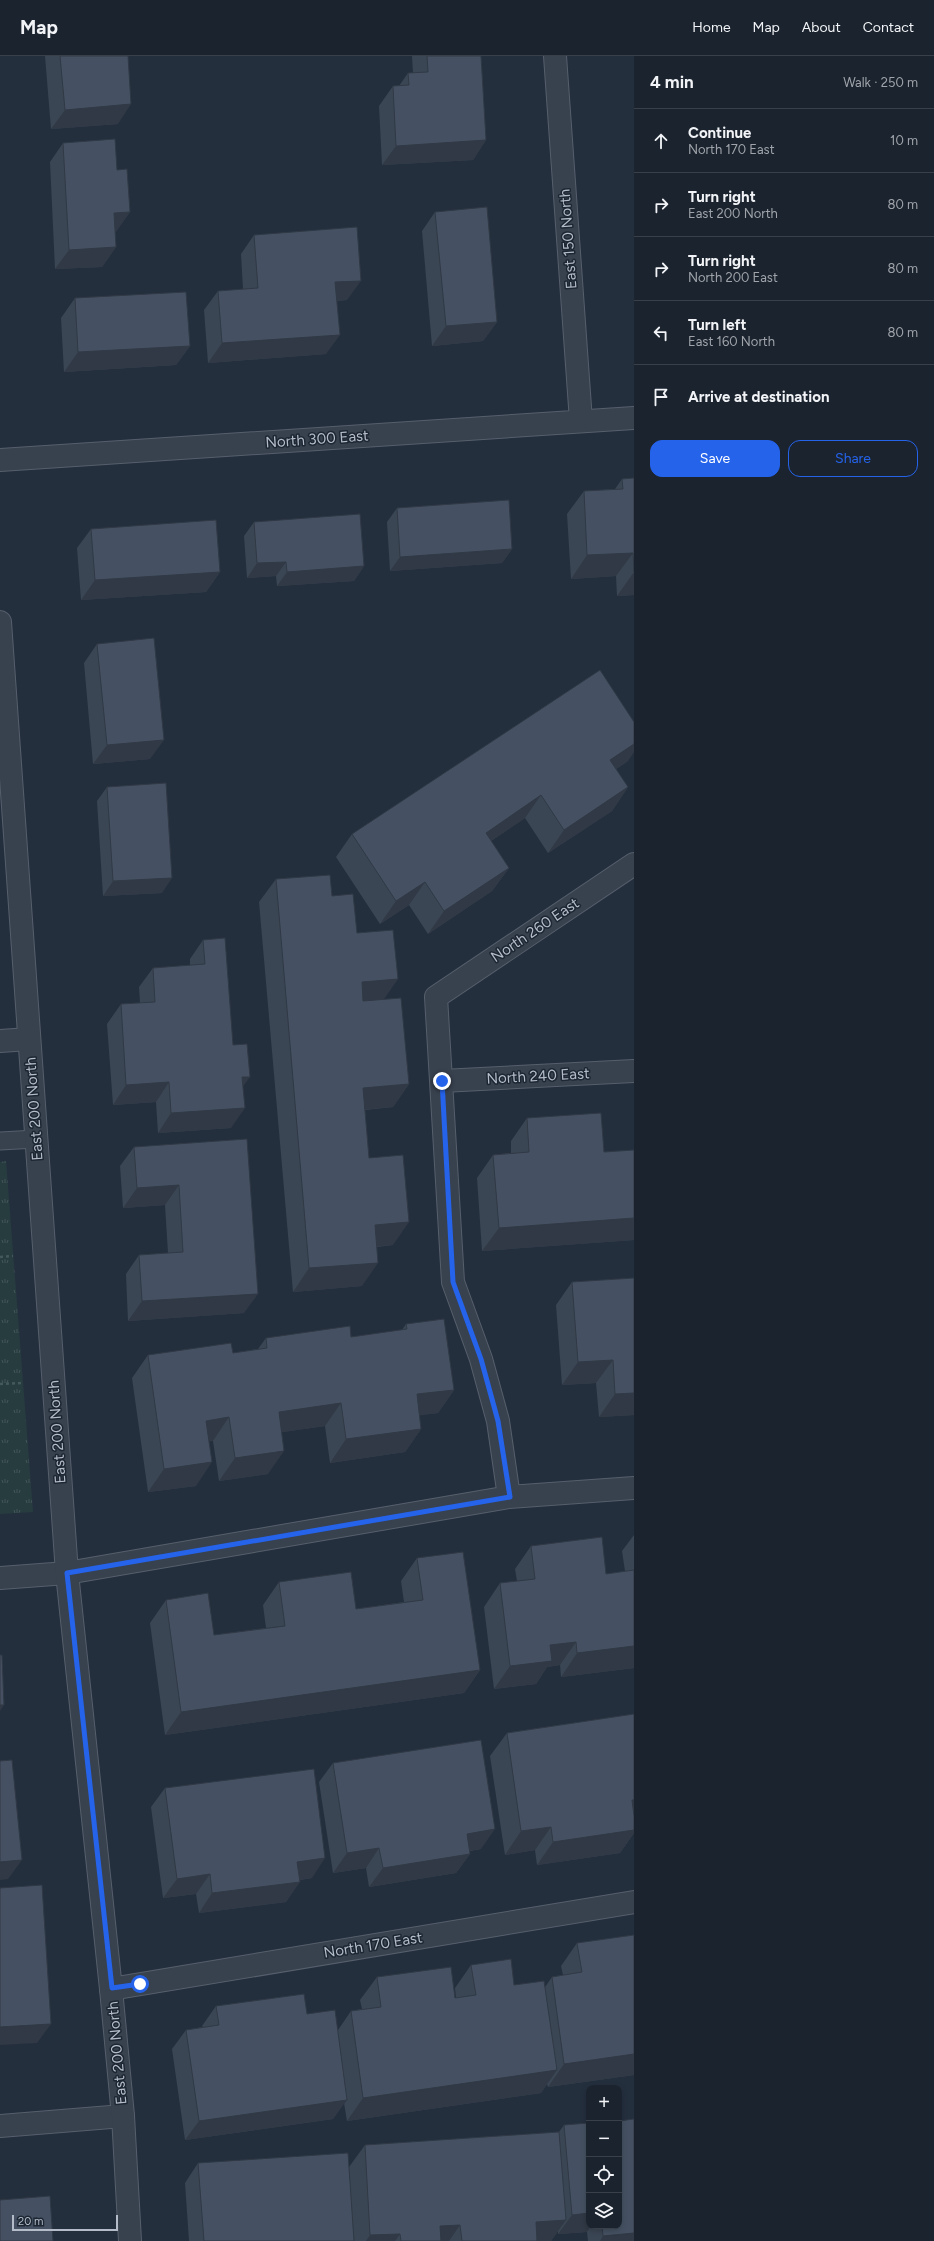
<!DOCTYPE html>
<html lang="en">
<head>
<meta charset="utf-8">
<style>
  body { margin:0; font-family:Figtree,sans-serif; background:#242b36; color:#f1f3f6 }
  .controls { position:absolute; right:12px; bottom:12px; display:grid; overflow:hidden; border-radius:8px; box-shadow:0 2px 6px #0003 }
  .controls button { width:36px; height:36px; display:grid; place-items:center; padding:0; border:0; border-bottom:1px solid #39404a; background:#1b232e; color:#f1f3f6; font:20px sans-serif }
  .scale { position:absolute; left:12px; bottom:10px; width:106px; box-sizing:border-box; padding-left:4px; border:2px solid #b4bcc9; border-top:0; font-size:11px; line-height:14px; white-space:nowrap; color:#b4bcc9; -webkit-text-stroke:3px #1d2633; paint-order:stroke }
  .stop { position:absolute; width:12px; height:12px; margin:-9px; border:3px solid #2563eb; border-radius:50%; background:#fff }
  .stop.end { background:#2563eb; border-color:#fff; box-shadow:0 1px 4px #0008 }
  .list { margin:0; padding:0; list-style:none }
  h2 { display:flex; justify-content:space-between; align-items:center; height:52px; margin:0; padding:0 16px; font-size:17px }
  h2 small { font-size:13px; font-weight:400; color:#a0a4aa }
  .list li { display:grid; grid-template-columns:26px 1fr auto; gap:12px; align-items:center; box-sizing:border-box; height:64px; padding:0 16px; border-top:1px solid #39404a }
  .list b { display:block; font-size:15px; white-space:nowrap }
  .list p { margin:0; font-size:13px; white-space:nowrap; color:#a0a4aa }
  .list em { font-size:13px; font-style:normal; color:#a0a4aa }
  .actions { display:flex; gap:8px; padding:12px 16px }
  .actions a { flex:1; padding:9px 0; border:1px solid #2563eb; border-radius:12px; text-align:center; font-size:14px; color:#2563eb }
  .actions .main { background:#2563eb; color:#fff }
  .icon { flex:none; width:22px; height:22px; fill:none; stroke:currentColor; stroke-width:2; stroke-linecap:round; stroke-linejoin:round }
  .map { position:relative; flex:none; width:634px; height:2185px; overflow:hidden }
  header { display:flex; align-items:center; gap:24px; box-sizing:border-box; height:56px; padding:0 20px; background:#1b232e; border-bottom:1px solid #39404a }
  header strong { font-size:19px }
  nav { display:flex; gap:22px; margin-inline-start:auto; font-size:14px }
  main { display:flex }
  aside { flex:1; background:#1b232e }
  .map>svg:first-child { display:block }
</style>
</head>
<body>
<header>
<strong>Map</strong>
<nav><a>Home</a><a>Map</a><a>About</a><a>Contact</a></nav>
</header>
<main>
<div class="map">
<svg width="634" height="2185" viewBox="0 0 634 2185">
  <defs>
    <pattern id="grass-tufts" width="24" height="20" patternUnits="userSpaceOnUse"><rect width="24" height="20" fill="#263c3f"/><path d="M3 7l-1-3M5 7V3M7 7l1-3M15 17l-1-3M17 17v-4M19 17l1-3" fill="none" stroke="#435659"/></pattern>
  </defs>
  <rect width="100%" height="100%" fill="#242f3e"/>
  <!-- grass -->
  <path fill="url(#grass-tufts)" d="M6,1105L33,1456L0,1458V1106Z"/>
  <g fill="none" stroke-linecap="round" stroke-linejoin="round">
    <defs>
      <path id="service" d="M0,1085L36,1083"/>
      <path id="minor" d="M555,0L581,365
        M0,404L634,362
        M0,985L29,983
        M442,1025L634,1015
        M509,1441L498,1365L481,1303L453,1226L436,941L634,808
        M0,1522L67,1517L509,1441L634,1432
        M111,1933L634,1846
        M0,2070L123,2060"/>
      <path id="tertiary" d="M0,566L67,1517L111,1933L123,2060L130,2185"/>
    </defs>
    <!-- service casing -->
    <use href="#service" stroke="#565f6c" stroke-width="19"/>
    <!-- minor casing -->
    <use href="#minor" stroke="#565f6c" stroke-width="24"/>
    <!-- tertiary casing -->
    <use href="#tertiary" stroke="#565f6c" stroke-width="24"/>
    <!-- path -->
    <path stroke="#44595c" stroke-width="2.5" stroke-dasharray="3 3" stroke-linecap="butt" d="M0,1201L13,1200
      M0,1328L23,1327"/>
    <!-- service -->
    <use href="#service" stroke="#38414e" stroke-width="17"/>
    <!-- minor -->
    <use href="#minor" stroke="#38414e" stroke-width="22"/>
    <!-- tertiary -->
    <use href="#tertiary" stroke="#38414e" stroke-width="22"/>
  </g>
  <!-- wall -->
  <path fill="#3b4654" d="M45,0H128L118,68L51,73Z
    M412,0H481L486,84L473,104L382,109L379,50L393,30H399L408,17H413Z
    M63,87L117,114L130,156L115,176L116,191L102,211L55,213L50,106Z
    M435,156L497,266L483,285L432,290L422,175Z
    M254,179L347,244L337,245L326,298L208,307L204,254L218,235L243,233L241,198Z
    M75,242L190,290L176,309L64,316L61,262Z
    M634,422V539L617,540L616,520L571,523L567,458L584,435L615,433L622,423Z
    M397,452L512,493L502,507L390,515L387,466Z
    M254,466L364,510L354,525L277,530L276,520L247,522L244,480Z
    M91,473L220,516L206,536L81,544L77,492Z
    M97,588L150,703L93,708L84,607Z
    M628,705L616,713L628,731L612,755L548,797L525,762L491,785L509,812L492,835L428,878L409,849L380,868L336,801L352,778Z
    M107,731L162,837L103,840L97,745Z
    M276,823L332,840L357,877L384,943L409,1028L393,1051L365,1054L369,1102L393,1189L377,1191L362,1230L293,1236L259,846Z
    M203,884L243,1030L231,1072L158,1077L156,1046L113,1049L107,968L121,948L140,947L139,931L153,912L190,909V903Z
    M527,1062L604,1096L634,1094V1184L482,1195L477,1122L493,1099L511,1097V1085Z
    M247,1083L244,1257L128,1265L126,1218L139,1199L168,1197L165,1149L123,1152L120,1110L134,1091Z
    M634,1222V1359L599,1361L596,1327L562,1329L556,1249L572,1226Z
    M406,1268L454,1334L438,1357L419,1359L421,1373L405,1396L330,1407L325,1370L282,1376L268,1418L219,1425L213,1385H209L196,1430L148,1436L132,1322L148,1299L233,1297L258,1293L266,1282L351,1281L402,1274Z
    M634,1479V1612L561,1621L560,1609L547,1611L536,1628L494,1633L484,1551L500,1527L517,1525L515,1513L531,1490L606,1518L625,1515L622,1495Z
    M417,1502L480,1614L464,1637L165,1679L150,1567L166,1544L214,1579L266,1572L263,1549L279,1526L356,1553L404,1546L401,1525Z
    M634,1658V1777L620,1797L537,1809L535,1794L505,1799L490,1700L507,1677Z
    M333,1707L481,1793L470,1795V1798L456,1817L369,1831L366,1812L333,1817L319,1726Z
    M165,1732L312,1822L300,1824L286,1846L199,1857L196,1838L163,1842L151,1751Z
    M634,1879V2019L548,2031L547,2028L541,2037L347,2065L344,2047L333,2063L185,2084L172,1993L186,1974L203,1971L202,1970L216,1950L307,1958L338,1974L351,1955L362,1953L360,1944L377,1921L455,1942H456L455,1932L471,1909L514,1929L545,1931L552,1921L563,1919L561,1910L577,1887Z
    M564,2069L589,2170H619L634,2185H588L587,2176L558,2178V2175L551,2185H189L185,2127L198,2107L349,2111L365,2089L559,2076Z"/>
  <!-- shaded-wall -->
  <path fill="#303945" d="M131,48L118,68L51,73L65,54Z
    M486,84L473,104L382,109L396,90Z
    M130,156L116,176L101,177L114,157Z
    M116,191L102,211L55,213L69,194Z
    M361,225L347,244L322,246L335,226Z
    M497,266L483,285L432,290L446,270Z
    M340,279L326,298L208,307L222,287Z
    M190,290L176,309L64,316L78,296Z
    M512,493L502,507L390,515L400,501Z
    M633,497L616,520L571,523L587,499Z
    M286,506L276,520L247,522L257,507Z
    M364,510L354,525L277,530L287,516Z
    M220,516L206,536L81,544L95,524Z
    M634,516V539L617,540Z
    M164,684L150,703L93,708L107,689Z
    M634,688V696L628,705L594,727L610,704Z
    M628,731L612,755L548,797L564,774Z
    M541,739L525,762L469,800L486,777Z
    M509,812L492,835L428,878L444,855Z
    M172,822L162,837L103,840L113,825Z
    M425,826L409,849L380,868L396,845Z
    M398,923L382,946L346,949L362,926Z
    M242,1021H250L236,1040Z
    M169,1026L156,1046L113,1049L126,1029Z
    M409,1028L393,1051L347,1055L363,1032Z
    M245,1052L231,1072L158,1077L171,1057Z
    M179,1129L165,1149L123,1152L137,1132Z
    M634,1162V1184L482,1195L499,1172Z
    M409,1166L393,1189L359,1192L375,1169Z
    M378,1207L362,1230L293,1236L309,1212Z
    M258,1238L244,1257L128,1265L142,1245Z
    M613,1304L596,1327L562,1329L578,1306Z
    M454,1334L438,1357L400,1362L417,1338Z
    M634,1337V1359L599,1361L615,1338Z
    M341,1347L325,1370L263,1379L279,1356Z
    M229,1361L213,1385L190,1388L206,1365Z
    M421,1373L405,1396L330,1407L346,1383Z
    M284,1395L268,1418L219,1425L235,1402Z
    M212,1406L196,1430L148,1436L164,1413Z
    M576,1586L560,1609L547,1611L536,1628L494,1633L510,1610L550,1589Z
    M634,1590V1612L561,1621L577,1597Z
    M480,1614L464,1637L165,1679L181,1656Z
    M0,1649H4L0,1655Z
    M632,1744H634V1765Z
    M551,1771L535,1794L505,1799L521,1775Z
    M495,1773L481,1793L453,1797L467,1778Z
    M634,1774V1777L620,1797L537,1809L553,1786Z
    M379,1792L366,1812L333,1817L347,1797Z
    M470,1798L456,1817L369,1831L383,1812Z
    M325,1802L312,1822L284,1826L297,1806Z
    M22,1804L8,1823L0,1824V1806Z
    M210,1818L196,1838L163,1842L177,1823Z
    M300,1826L286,1846L199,1857L212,1837Z
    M51,1968L37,1987L0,1989V1971Z
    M634,1998V2019L548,2031L564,2008Z
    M557,2014L541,2037L347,2065L363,2042Z
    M347,2044L333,2063L185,2084L199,2065Z
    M589,2157V2170H591L587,2176L558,2178L572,2159Z
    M566,2164L551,2185H522L536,2166Z
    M460,2169L449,2185H430L440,2170Z
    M634,2177V2185H600L603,2180Z
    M400,2178L395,2185H366L370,2179Z"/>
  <!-- building -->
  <path fill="#455162" stroke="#303945" d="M60,0H128L131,48L65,54Z
    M427,0H481L486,84L396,90L393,30L409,29L408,17L428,16Z
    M115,83L117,114L127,113L130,156L114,157L116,191L69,194L63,87Z
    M487,151L497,266L446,270L435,156Z
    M357,171L361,225L335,226L340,279L222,287L218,235L258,232L254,179Z
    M186,236L190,290L78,296L75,242Z
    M634,422V516L633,497L587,499L584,435L623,433L622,423Z
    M509,444L512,493L400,501L397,452Z
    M360,458L364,510L287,516L286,506L257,507L254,466Z
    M216,464L220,516L95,524L91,473Z
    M154,582L164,684L107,689L97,588Z
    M600,614L634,666V688L610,704L628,731L564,774L541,739L486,777L509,812L444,855L425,826L396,845L352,778Z
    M166,727L172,822L113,825L107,731Z
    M330,819L332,840L353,838L357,877L393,874L398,923L362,926L363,945L401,942L409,1028L363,1032L369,1102L403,1099L409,1166L375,1169L378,1207L309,1212L276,823Z
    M225,882L233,989L247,988L250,1021H242L245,1052L171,1057L169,1026L126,1029L121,948L155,946L153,912L205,908L203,884Z
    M601,1057L604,1096L634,1094V1162L499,1172L493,1099L529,1096L527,1062Z
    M247,1083L258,1238L142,1245L139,1199L183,1196L179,1129L137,1132L134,1091Z
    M634,1222V1337L615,1338L613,1304L578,1306L572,1226Z
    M444,1263L454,1334L417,1338L421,1373L346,1383L341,1347L279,1356L284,1395L235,1402L229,1361L206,1365L212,1406L164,1413L148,1299L231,1287L233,1297L267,1292L266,1282L350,1270L351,1281L407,1273L406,1268Z
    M602,1481L606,1518L634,1514V1590L577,1597L576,1586L550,1589L552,1605L510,1610L500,1527L535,1523L531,1490Z
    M463,1496L480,1614L181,1656L166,1544L208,1537L214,1579L285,1570L279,1526L351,1516L356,1553L423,1544L417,1502Z
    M0,1599H2L4,1649H0Z
    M634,1658V1744H632L634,1760V1774L553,1786L551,1771L521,1775L507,1677Z
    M481,1684L495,1773L467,1778L470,1798L383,1812L379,1792L347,1797L333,1707Z
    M12,1704L22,1804L0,1806V1705Z
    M314,1713L325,1802L297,1806L300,1826L212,1837L210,1818L177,1823L165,1732Z
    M42,1829L51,1968L0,1971V1832Z
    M634,1879V1998L564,2008L552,1921L582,1916L577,1887Z
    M511,1903L514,1929L544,1925L557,2014L363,2042L351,1955L381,1951L377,1921L451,1911L455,1942L476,1939L471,1909Z
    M304,1938L307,1958L335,1954L347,2044L199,2065L186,1974L219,1969L216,1950Z
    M634,2063V2177L603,2180L602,2170H619V2065Z
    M589,2067V2157L572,2159L564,2069Z
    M559,2076L566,2164L536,2166L537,2185H462L460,2169L440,2170L441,2185H401L400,2178L370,2179L365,2089Z
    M348,2097L354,2185H204L198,2107Z
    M50,2140L53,2185H0V2144Z"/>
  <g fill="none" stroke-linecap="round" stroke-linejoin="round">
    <!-- route -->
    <path stroke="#2563eb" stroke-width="5" d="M140,1928L112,1932L67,1517L510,1441L498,1365L481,1303L453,1226L442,1025"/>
  </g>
  <g text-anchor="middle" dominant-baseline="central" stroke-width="3" stroke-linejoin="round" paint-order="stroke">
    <!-- street labels -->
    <g font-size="15" fill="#b4bcc9" stroke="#1d2633">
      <text transform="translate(568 183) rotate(-94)">East 150 North</text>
      <text transform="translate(317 383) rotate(-4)">North 300 East</text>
      <text transform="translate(535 874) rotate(-34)">North 260 East</text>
      <text transform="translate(538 1020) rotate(-3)">North 240 East</text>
      <text transform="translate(34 1053) rotate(-94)">East 200 North</text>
      <text transform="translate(57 1376) rotate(-94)">East 200 North</text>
      <text transform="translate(373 1889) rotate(-9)">North 170 East</text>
      <text transform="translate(117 1997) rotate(-95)">East 200 North</text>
    </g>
  </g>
</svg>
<div class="controls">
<button>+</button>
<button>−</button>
<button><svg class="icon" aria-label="locate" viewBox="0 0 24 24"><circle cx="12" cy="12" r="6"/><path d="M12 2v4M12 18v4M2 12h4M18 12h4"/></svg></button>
<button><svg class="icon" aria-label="layers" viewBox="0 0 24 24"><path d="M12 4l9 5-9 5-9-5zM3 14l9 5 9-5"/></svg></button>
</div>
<div class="scale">20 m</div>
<div class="stop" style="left:140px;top:1928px"></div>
<div class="stop end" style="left:442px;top:1025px"></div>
</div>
<aside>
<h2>4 min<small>Walk · 250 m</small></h2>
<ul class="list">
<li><svg class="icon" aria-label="ahead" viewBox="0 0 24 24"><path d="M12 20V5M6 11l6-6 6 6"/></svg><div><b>Continue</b><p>North 170 East</p></div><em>10 m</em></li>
<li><svg class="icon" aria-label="right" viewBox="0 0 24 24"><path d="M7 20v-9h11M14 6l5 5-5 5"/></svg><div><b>Turn right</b><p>East 200 North</p></div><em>80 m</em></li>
<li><svg class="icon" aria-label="right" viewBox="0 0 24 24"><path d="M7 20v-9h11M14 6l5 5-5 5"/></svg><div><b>Turn right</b><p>North 200 East</p></div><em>80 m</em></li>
<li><svg class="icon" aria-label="left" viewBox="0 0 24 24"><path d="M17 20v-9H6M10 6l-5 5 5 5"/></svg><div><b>Turn left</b><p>East 160 North</p></div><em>80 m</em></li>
<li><svg class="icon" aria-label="arrive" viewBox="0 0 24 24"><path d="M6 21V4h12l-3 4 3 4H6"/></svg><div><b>Arrive at destination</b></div></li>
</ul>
<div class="actions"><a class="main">Save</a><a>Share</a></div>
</aside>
</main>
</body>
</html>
